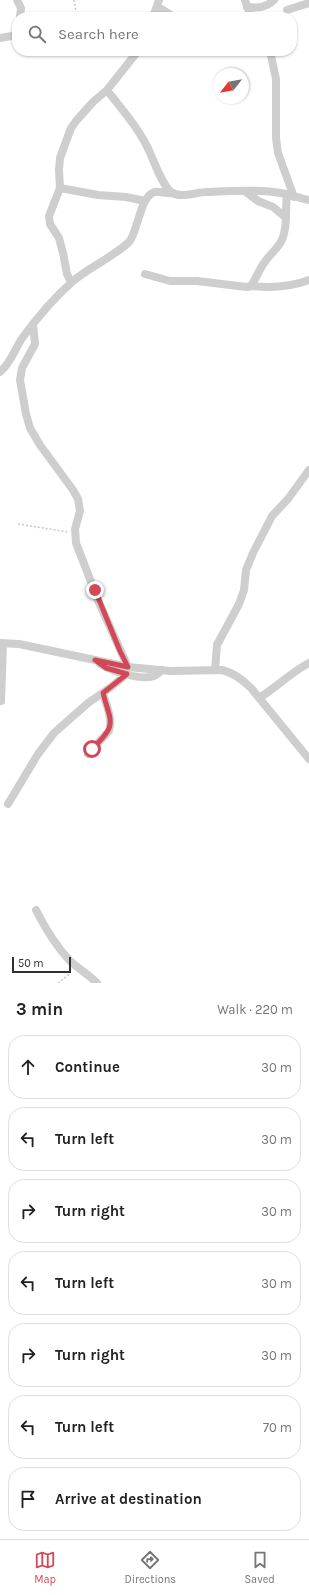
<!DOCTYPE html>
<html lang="en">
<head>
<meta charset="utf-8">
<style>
  body { margin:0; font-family:Karla,sans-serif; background:#f6f6f6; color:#202124 }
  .compass { position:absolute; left:213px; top:68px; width:36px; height:36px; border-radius:50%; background:#fff; box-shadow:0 1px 3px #0004; rotate:239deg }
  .scale { position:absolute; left:12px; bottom:10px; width:59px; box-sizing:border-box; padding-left:4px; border:2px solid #313131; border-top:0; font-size:11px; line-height:14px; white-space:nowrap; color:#313131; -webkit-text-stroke:3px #fff; paint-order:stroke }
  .stop { position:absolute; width:12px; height:12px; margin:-9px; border:3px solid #d24856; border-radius:50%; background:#fff }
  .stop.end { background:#d24856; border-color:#fff; box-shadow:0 1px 4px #0008 }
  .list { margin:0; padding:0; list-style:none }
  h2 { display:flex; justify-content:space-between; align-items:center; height:52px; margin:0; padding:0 16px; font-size:17px }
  h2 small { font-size:13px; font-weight:400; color:#757577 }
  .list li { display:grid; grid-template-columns:26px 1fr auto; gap:12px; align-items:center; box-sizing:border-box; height:64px; margin:0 8px 8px; padding:0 8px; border:1px solid #e0e0e0; border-radius:16px }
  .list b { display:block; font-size:15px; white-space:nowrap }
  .list em { font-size:13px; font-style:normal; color:#757577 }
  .icon { flex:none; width:22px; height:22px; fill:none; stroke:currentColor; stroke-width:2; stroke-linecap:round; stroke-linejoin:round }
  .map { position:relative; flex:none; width:309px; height:983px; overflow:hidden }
  .search { position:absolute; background:#fff; box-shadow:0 1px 3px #0004; left:12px; right:12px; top:12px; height:44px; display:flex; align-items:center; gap:10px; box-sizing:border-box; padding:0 14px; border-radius:16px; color:#757577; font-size:15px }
  .sheet { height:556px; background:#fff }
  nav { display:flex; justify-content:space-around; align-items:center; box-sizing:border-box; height:56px; border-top:1px solid #e0e0e0; background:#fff; font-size:11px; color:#757577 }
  nav a { display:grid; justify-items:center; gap:2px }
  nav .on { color:#d24856 }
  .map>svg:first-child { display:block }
</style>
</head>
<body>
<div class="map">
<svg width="309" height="983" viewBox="0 0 309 983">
  <rect width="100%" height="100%" fill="#fff"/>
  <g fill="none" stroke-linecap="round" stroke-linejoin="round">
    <!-- path -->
    <path stroke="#c8c8c8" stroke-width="1.5" stroke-dasharray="2 2" stroke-linecap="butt" d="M74,0L77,17
      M18,524L68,532
      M58,983L71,973"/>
    <!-- minor -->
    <path stroke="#cecece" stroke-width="8" d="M17,0L21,8L20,17
      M245,0L251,17
      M157,6L174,17
      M247,7C258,8 266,8 274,0
      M287,10L309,3
      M153,17L159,0
      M0,38L17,35
      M127,51L135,55
      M270,51L276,79V138L278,153L294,197
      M107,90C119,106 133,121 143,139C152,153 160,183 171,192C180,199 196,192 207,192C231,191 263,189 286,194C293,195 301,199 309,200
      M60,188L98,195L126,197L145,201
      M246,192L258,201L273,207L285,217
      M145,274L170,281H197L247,287L251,286C257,277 260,267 267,259C273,251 280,247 283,237C288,223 285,208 287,194
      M71,282L67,274L63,253L59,238L50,224L49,216L60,188L59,170L60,158L71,128L76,121L93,102L107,90L138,51
      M251,286C271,288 291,287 309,280
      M33,324L35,344L22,368L20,380L26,414L30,428L40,445L73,490L78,499L80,511L75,529L76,543L100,605L128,667
      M0,372C11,363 15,348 23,337C37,318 54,298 72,282C89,267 112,258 129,242C138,232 140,195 155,192C160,191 167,194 173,193
      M0,643L19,644L128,667L170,671L222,670C234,673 242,679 251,688L309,759
      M100,664C113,671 140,681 154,676C157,675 160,672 162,670
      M215,670L217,645L239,604L244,590L246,570L253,553L272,516L288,499L309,470
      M259,698C277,687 290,673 309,663
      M1,701L3,643
      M88,754L109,731C113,718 106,705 103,693
      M8,804L38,754L54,733L88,703L111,687L127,674
      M36,910C45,928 56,946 70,961C79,969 89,975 97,983"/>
  </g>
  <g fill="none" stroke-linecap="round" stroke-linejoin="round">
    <!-- route -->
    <path stroke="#d24856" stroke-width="5" d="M92,749C118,724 111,724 103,693L127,674L106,668L95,660L128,667L120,651L95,590"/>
  </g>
</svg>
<svg class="compass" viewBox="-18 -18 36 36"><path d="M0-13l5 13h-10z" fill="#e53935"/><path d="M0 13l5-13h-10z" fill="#757577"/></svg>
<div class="scale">50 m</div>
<div class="stop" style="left:92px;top:749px"></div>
<div class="stop end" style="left:95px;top:590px"></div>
<div class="search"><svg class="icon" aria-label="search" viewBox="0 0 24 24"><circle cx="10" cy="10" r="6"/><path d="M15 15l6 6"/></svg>Search here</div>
</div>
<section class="sheet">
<h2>3 min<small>Walk · 220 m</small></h2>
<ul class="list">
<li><svg class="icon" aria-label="ahead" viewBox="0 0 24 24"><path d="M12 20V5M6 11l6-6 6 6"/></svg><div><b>Continue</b></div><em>30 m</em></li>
<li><svg class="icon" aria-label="left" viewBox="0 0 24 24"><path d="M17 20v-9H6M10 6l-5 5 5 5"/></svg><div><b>Turn left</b></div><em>30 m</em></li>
<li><svg class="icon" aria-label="right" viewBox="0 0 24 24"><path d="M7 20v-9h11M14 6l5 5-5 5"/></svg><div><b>Turn right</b></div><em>30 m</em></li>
<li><svg class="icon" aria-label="left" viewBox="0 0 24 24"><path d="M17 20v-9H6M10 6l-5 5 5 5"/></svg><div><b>Turn left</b></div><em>30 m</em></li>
<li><svg class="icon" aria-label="right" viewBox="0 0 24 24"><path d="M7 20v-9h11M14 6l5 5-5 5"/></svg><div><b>Turn right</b></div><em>30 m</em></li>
<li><svg class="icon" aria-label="left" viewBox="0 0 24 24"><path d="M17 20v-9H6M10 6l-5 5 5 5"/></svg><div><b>Turn left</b></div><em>70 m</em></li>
<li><svg class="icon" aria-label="arrive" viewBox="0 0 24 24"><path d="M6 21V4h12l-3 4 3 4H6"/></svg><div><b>Arrive at destination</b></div></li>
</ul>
</section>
<nav>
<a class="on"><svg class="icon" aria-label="map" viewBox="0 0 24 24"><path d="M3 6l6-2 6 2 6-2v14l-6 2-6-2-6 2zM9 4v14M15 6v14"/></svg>Map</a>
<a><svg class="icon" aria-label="directions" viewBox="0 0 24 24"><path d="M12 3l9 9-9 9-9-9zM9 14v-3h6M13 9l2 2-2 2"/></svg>Directions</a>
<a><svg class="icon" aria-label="saved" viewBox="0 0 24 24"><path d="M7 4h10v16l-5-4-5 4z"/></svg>Saved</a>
</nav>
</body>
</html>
